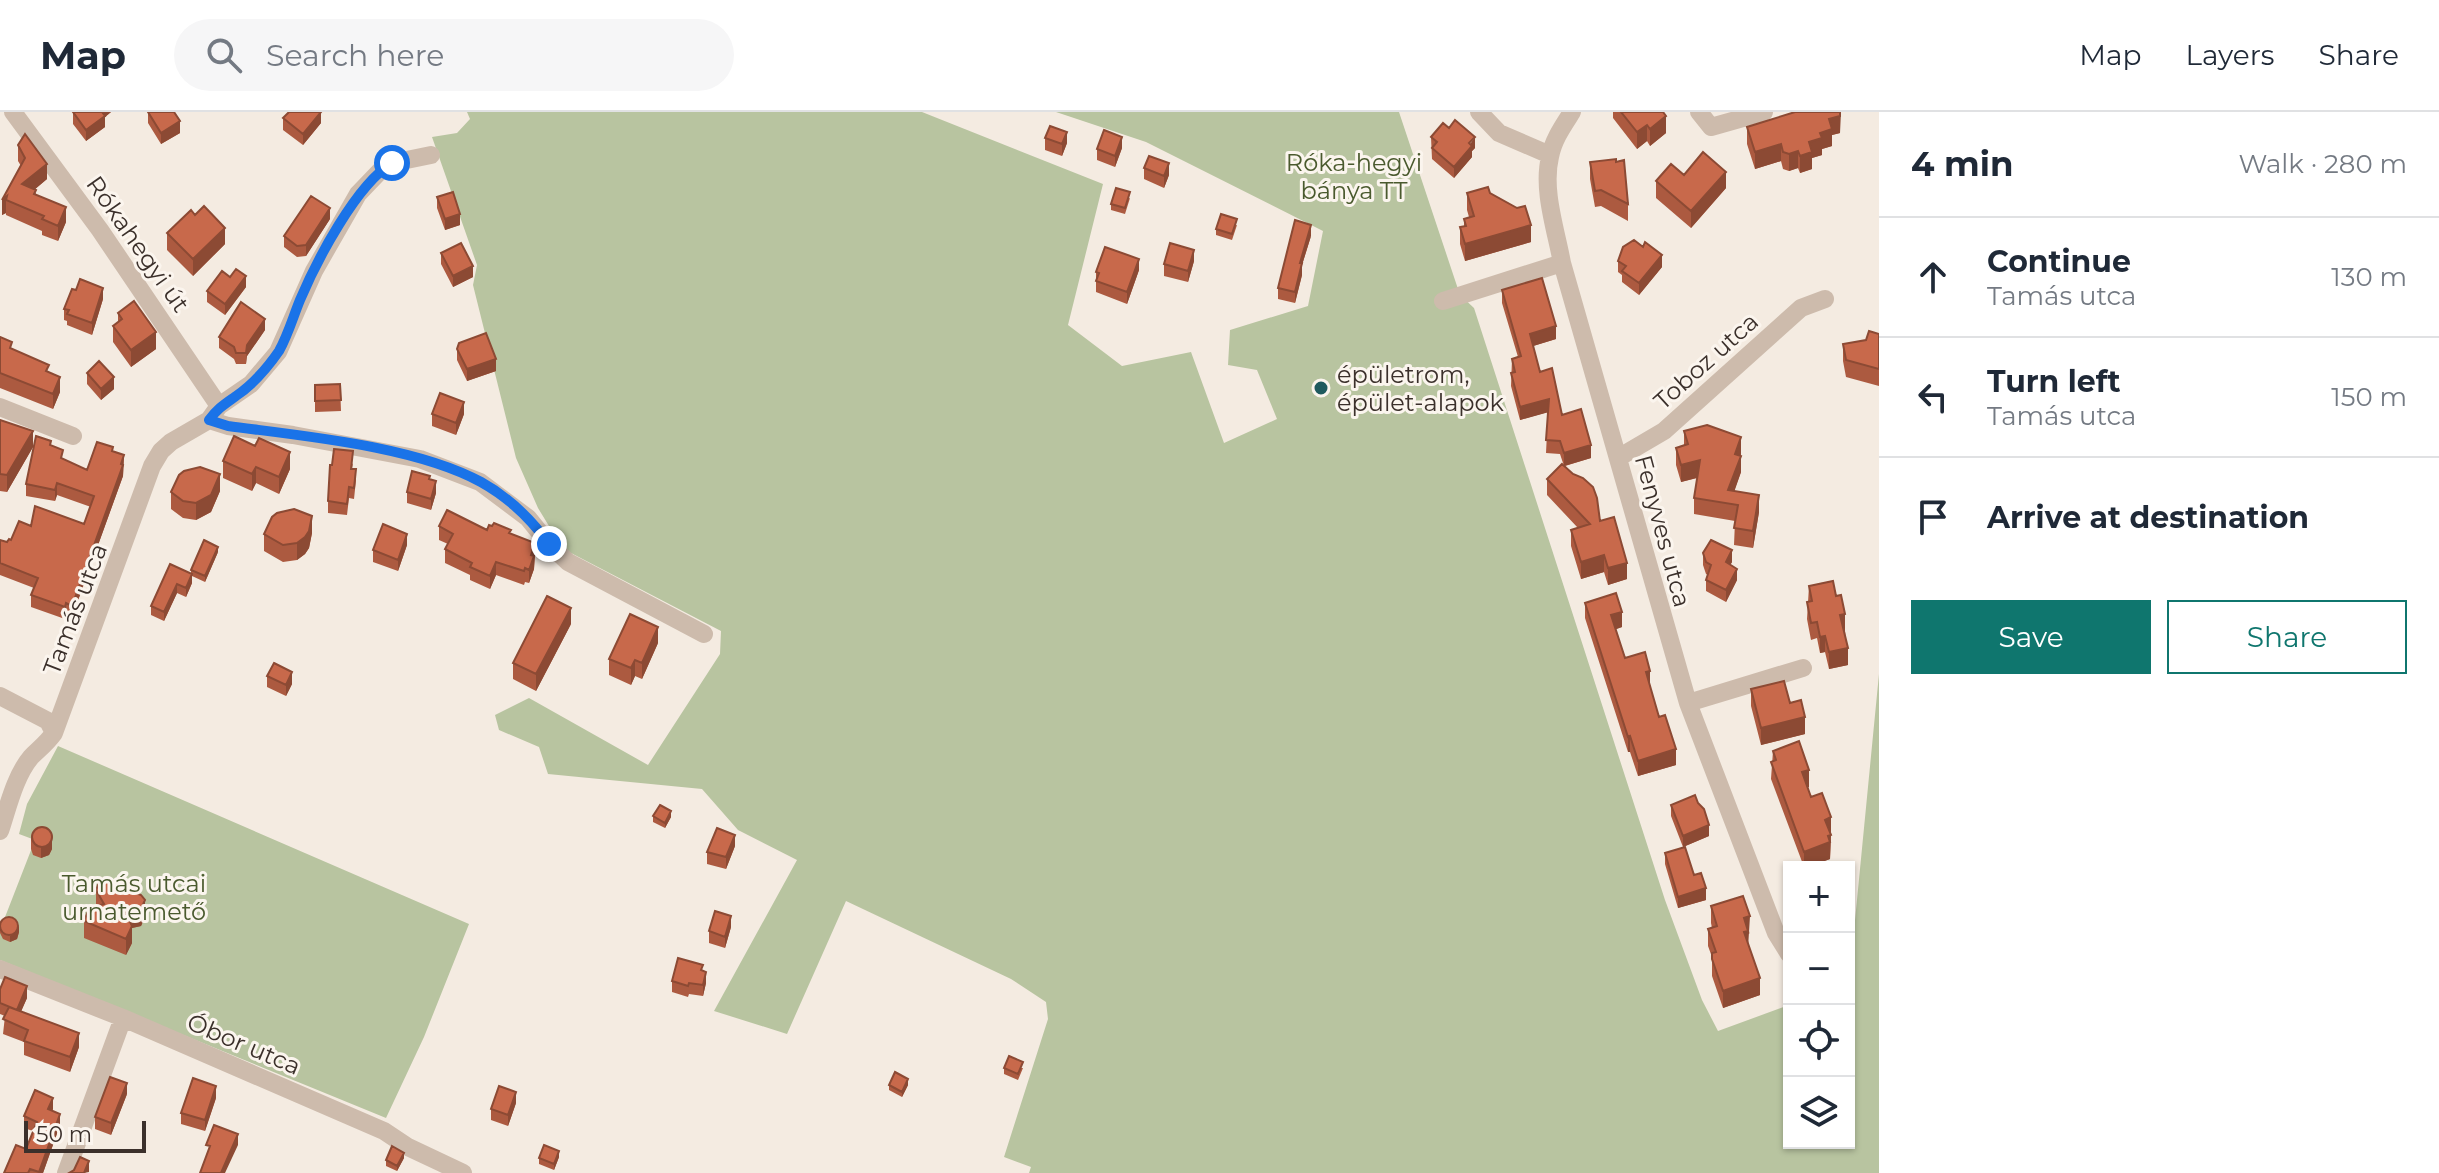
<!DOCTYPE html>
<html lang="en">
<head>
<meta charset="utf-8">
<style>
  body { margin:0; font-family:Montserrat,sans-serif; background:#f6f6f7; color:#1f2937 }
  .controls { position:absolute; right:24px; bottom:24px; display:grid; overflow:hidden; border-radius:0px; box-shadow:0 2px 6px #0004 }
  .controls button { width:72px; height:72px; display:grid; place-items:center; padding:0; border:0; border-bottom:2px solid #e0e1e3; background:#fff; color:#1f2937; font:40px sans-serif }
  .scale { position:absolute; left:24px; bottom:20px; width:122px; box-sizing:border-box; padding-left:8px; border:4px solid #3b302b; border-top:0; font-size:22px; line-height:28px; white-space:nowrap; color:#3b302b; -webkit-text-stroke:6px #fbf5ee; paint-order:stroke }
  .stop { position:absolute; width:24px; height:24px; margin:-18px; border:6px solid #1a73e8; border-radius:50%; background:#fff }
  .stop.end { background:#1a73e8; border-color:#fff; box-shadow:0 2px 8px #0008 }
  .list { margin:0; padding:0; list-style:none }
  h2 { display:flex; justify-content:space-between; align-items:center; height:104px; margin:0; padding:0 32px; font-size:34px }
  h2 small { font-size:26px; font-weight:400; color:#747a83 }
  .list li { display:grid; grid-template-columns:52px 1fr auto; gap:24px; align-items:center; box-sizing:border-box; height:120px; padding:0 32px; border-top:2px solid #e0e1e3 }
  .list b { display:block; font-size:30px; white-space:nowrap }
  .list p { margin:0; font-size:26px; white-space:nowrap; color:#747a83 }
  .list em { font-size:26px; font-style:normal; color:#747a83 }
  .actions { display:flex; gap:16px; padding:24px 32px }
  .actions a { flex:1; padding:18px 0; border:2px solid #0f766e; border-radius:0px; text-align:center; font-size:28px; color:#0f766e }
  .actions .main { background:#0f766e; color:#fff }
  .icon { flex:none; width:44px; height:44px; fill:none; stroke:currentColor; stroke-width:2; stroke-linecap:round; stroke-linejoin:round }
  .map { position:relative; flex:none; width:1879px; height:1061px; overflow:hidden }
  header { display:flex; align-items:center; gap:48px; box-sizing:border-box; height:112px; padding:0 40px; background:#fff; border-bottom:2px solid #e0e1e3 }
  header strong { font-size:38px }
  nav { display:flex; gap:44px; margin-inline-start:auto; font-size:28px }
  .search { width:560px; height:72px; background:#f6f6f7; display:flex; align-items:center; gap:20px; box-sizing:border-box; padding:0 28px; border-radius:44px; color:#747a83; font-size:30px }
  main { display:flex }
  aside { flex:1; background:#fff }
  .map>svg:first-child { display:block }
</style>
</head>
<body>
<header>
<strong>Map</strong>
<div class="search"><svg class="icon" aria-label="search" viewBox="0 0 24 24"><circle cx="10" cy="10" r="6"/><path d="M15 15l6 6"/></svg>Search here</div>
<nav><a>Map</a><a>Layers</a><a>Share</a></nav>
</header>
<main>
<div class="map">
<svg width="1879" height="1061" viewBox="0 0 1879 1061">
  <rect width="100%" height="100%" fill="#f4ebe1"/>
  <!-- green -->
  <path fill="#b8c4a0" d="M467,0H922L1103,72L1068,213L1122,254L1191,240L1224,331L1277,307L1257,258L1228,253L1230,218L1308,194L1323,119L1146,30L1056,0H1399L1460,183L1474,196L1665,788L1702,888L1718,919L1789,893V1031H1849V870L1879,562V1061H1029L1031,1055L1004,1045L1048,907L1046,890L1011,867L846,789L787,922L714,899L797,748L738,718L702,677L548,662L539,635L499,618L495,603L529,586L648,653L720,542L721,519L569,440L552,419L538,396L516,346L473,173L477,153L432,25L457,21L470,7Z
    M58,634L469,812L424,925L386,1006L0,848V818L35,728L19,722L27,692Z"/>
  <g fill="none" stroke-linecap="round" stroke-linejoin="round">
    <!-- minor -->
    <path stroke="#cdbbac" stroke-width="18" d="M13,0L100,118L219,294
      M1479,0L1499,21L1550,43
      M1572,0C1563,14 1553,28 1550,45C1542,78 1556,118 1562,151L1688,591L1776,821L1789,842
      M1699,0L1711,15L1764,0
      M1443,189L1562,151
      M0,295L73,324
      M209,308L228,314L293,323L420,347L480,370L528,406L549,432L568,450L704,522
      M1618,346L1664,319L1801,196L1825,187
      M0,584L48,609L54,621
      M1688,591L1803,556
      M0,719C8,695 15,664 31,645C39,637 47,631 54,621L152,354L161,339L171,330L209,308L219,294L251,272L278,240L314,159L358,82L381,58L392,51L431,43
      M0,857L123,906L384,1019L408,1035L463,1061
      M66,1061L123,906"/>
  </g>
  <!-- wall -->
  <path fill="#ac5a40" d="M73,0H111L105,5V15L86,29L73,12Z
    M148,0L180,21L161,32L148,11Z
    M1613,0H1663L1666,21L1650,34L1647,29L1637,37L1613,6Z
    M283,6L321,11L303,33L283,18Z
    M1747,15L1840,21L1832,23V34L1822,37V43L1812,46V57L1800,61L1798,56L1789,59L1783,57L1781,49L1755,57L1747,32Z
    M1431,25L1475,36L1472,39V45L1454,66L1432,47Z
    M1045,26L1067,31L1062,44L1045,38Z
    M18,33L47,67L34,78L36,82L66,110L58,129L42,123V119L6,103V101L2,103V88L21,54L18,49Z
    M1122,36L1115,55L1097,48V37Z
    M1590,50L1628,92V109L1601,94L1595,95L1590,67Z
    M1144,56L1169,63L1164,76L1144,67Z
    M1684,63L1726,76L1691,116L1656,86V69Z
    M1467,81H1490L1531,130L1465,149L1460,132V115L1464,114V107L1469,105L1467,98Z
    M437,85L460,113L445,118L437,96Z
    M1130,86L1125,102L1111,98V92Z
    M195,103L225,132L193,164L167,138V121Z
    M330,107L306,144L297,145L284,135V124Z
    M1237,113L1232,128L1216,123V117Z
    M1311,124L1302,153V163L1295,191L1278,187V176Z
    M441,141L473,165L453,175L441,152Z
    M1194,149L1188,170L1164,164V152Z
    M1618,149L1662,155L1639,183L1622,170V163L1618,160Z
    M1139,158L1127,192L1096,180V160Z
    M230,165L246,175L225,203L207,190V179Z
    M1502,178L1556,227L1533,234L1540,260L1562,303L1591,346L1565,354L1600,409L1627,467L1608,473L1604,460L1581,467L1571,434V418L1578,416L1547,383V367L1564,354L1560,342L1546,341L1548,300L1520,308L1511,274L1512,247L1518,245L1502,191Z
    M103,187L92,223L67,213V209L64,208V197Z
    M118,201L156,237L131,255L113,230V214L118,210Z
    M265,218L247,244L246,252H236L234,247L219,236V225Z
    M1879,222V274L1846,265L1843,249V232L1866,228Z
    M0,225L12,237L49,260L60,280L53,297L0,276Z
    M457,237L496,259L467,269L457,248Z
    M87,261L114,277L101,288L87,272Z
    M340,272L341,299L315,300V273Z
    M432,302H464L456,323L432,314Z
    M0,308L33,335L7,380L0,379Z
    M1684,319L1741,342V360L1734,379L1759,400L1753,436L1734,433L1735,409L1694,402V386L1697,366L1681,370L1676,353V336L1684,333Z
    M51,333L63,347L87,358L113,339L124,343L123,364L72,505L66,503L65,507L31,495V483L34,476L0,463V428L7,430L31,414L84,412L91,395L57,383L55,389L26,384V372Z
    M223,349L290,357L279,382L256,371L252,379L223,366Z
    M353,351L352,357L356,368L354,387L349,386L347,403L328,401V389Z
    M430,368L436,381L431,398L407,391V380Z
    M220,379L211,400L196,408L183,406L171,397V380Z
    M439,414L487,418L511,422L535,445L534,457L529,471L525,470L524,473L496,463L490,477L470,468V463L445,451V437L448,432L439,428Z
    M312,421L309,436L305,442L297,448L283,450L264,439V422Z
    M407,433L398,459L373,450V438Z
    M218,440L205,470L192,464V471L186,485L177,481L164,509L151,503V494L170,452L191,462V458Z
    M1703,441L1732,450L1730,453L1737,468L1726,490L1706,479V468L1708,463L1706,462L1703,453Z
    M1809,474L1845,519L1848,553L1829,557L1825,540L1820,541L1817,526L1811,528L1807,507Z
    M1585,491L1622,515L1616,517L1625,546L1650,574L1659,605L1676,653L1638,664L1630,640H1628L1585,506Z
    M571,512L536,579L513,567V551Z
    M658,531L642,567L635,564L631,573L609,563V547Z
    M267,564L292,572L286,584L267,575Z
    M1751,577L1805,622L1761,633L1751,594Z
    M1773,639L1809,675H1808L1811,685L1831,722L1830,747L1808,755H1804L1771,667Z
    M1671,693L1709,724L1683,735L1671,704Z
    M653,704L671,705L665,716L653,710Z
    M31,726L52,737L49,743L41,746L33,743L31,737Z
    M735,734L726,757L707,752V740Z
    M1665,741L1694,763L1706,788L1678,796L1665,752Z
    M96,778L145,805L141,814L132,816V831L126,843L84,826V809L96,794Z
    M1711,794L1750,821L1748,822V831L1760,883L1723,896L1712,864V845L1708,834V817L1712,816L1711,811Z
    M0,812L19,820L17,827L10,830L3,827L0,821Z
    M731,815L725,836L709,831V819Z
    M703,859L706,871L703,884L689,882L688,885L672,880V869Z
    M0,877L27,886L21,899L79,935L70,960L24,943V930L3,922L5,904L0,902Z
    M1004,956H1023L1018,968L1004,962Z
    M889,973H908L902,985L889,978Z
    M127,982L111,1023L95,1017V1005Z
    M216,986L205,1019L181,1012V1001Z
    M516,991L508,1014L491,1008V997Z
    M53,997L52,999L60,1013L43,1061H4L26,1037L33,1019L24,1016V1004Z
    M559,1045L554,1058L539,1052V1046Z
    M404,1046L397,1059L386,1054V1048Z"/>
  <!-- shaded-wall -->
  <path fill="#8c4a34" d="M100,0H111L105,5V15L86,29V18Z
    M321,0V11L303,33V22Z
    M1841,0L1840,21L1832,23V34L1822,37V43L1812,46V57L1800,61V44L1809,30L1820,21L1829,7Z
    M1666,4V21L1650,34V17Z
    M180,9V21L161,32V21Z
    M1647,13V29L1637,37V20Z
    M1067,20V31L1062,44V32Z
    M1122,25V36L1115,55V44Z
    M1475,25V36L1472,39V45L1454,66V55Z
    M1781,32V49L1755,57V40Z
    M1798,39V56L1789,59V42Z
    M1169,51V63L1164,76V64Z
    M47,52V67L22,88V72Z
    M1726,60V76L1691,116V99Z
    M7,84L6,88V101L2,103V88Z
    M66,95V110L58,129V114Z
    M330,96V107L306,144V133Z
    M460,102V113L445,118V107Z
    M1311,113V124L1302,153V163L1295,191V180L1300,151Z
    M1531,113V130L1465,149V132Z
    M225,116V132L193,164V147Z
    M1194,138V149L1188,170V159Z
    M1662,143V155L1639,183V171Z
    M1139,147V158L1127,192V180Z
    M473,154V165L453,175V164Z
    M246,164V175L225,203V192Z
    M103,176V187L92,223V211Z
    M265,207V218L247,244L246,252L247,233Z
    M1556,214V227L1530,235V222Z
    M156,220V237L131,255V238Z
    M496,247V259L467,269V257Z
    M60,265V280L53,297V282Z
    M114,265V277L101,288V277Z
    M1549,287V300L1520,308V295Z
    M464,290V302L456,323V311Z
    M33,319V335L7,380V363Z
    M1741,325V342L1735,359V342Z
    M1591,333V346L1564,354V341Z
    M290,340V357L279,382V365Z
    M124,343L123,364L72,505V494Z
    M1741,344V360L1730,392L1728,378Z
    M1700,348V365L1681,370V353Z
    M256,355V371L252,379V362Z
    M220,362V379L211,400L196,408V391Z
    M436,369V381L431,398V387Z
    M57,371V383L55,389V378Z
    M1759,383V400L1753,436V419Z
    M312,404V421L309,436L305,442L297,448V431Z
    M407,422V433L398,459V448Z
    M535,431L534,457L529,471V458L531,443Z
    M218,435V440L205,470V464Z
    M1732,438V450L1726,461V450Z
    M1604,443V460L1581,467V450Z
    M496,450V463L490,477V464Z
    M1627,451V467L1608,473V456Z
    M1737,457V468L1726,490V478Z
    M192,462V471L186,485V476Z
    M177,472V481L164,509V500Z
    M571,496V512L536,579V562Z
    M1622,500V515L1611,519V503Z
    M1845,502V519L1840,520V503Z
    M658,515V531L642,567V551Z
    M1825,524V540L1820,541V525Z
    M1848,536V553L1829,557V540Z
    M635,548V564L631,573V556Z
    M1650,559V574L1646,576V560Z
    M292,560V572L286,584V573Z
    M1805,605V622L1761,633V616Z
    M1630,624V640H1628V625Z
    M1676,637V653L1638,664V649Z
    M1809,658V675L1802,677V660Z
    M671,699V705L665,716V711Z
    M1831,705V722L1825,724V708Z
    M1709,713V724L1683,735V724Z
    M735,723V734L726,757V745Z
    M1831,723L1830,747L1808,755H1804V740Z
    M52,726V737L49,743L41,746V735Z
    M1706,776V788L1678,796V785Z
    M145,788V805L141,814L132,816V831L126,843V801Z
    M731,804V815L725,836V825Z
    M1750,804L1748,836L1744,837V806Z
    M19,814V820L17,827L10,830V824Z
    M706,860V871L703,884V873Z
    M1760,866V883L1723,896V879Z
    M27,874V886L17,909V898Z
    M79,921V935L70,960V945Z
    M908,967V973L902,985V980Z
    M127,971V982L111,1023V1011Z
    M216,974V986L205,1019V1008Z
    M516,980V991L508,1014V1003Z
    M53,986V997L48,1008V997Z
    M60,1002V1013L43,1061H39Z
    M238,1022V1033L225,1061H221Z
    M559,1039V1045L554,1058V1052Z
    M404,1041V1046L397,1059V1054Z
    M89,1049V1060L84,1061Z"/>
  <!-- building -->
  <path fill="#c8694b" stroke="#8c4a34" stroke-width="2" d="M73,0H102L105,4L86,18Z
    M148,0H174L180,9L161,21Z
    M289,0H321L303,22L283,6Z
    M1621,0H1663L1666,4L1650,17L1647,13L1637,20Z
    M1795,0H1840V4L1829,7L1832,17L1820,21L1822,26L1809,30L1812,40L1800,44L1798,39L1789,42L1783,40L1781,32L1755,40L1747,15Z
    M1455,8L1475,25L1469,31L1472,34L1454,55L1432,36L1437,30L1431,25L1443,11L1449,16Z
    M1050,14L1067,20L1062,32L1045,26Z
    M1104,18L1122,25L1115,44L1097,37Z
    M25,22L47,52L22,72L36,78L34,82L66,95L58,114L42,107L44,104L6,88L7,84L2,88L25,46L18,33Z
    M1703,40L1726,60L1691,99L1656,69L1671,52L1684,63Z
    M1149,44L1169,51L1164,64L1144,56Z
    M1616,47V50L1624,48L1628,92L1601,78L1595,79L1590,50Z
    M1488,75L1490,81L1517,96L1525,94L1531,113L1465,132L1460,115L1466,114L1464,107L1474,104L1467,81Z
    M1116,76L1130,80L1125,96L1111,92Z
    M453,80L460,102L445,107L437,85Z
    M311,84L330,96L306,133L297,134L284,124Z
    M204,94L225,116L193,147L167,121L191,98L195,103Z
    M1221,102L1237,107L1232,122L1216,117Z
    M1295,108L1311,113L1300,151H1302L1295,180L1278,176Z
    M1634,128L1643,135L1645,130L1662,143L1639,171L1622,159L1626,154L1618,149L1623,135Z
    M461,131L473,154L453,164L441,141Z
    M1170,131L1194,138L1188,159L1164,152Z
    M1105,135L1139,147L1127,180L1096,169L1099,161L1096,160Z
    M236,157L246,164L225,192L207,179L222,159L230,165Z
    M1542,166L1556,214L1530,222L1540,260L1552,256L1562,303L1581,297L1591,333L1564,341L1560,329L1546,328L1549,287L1520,295L1511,261L1515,260L1512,247L1521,244L1502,178Z
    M80,167L103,176L92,211L67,202L69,198L64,197L72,177L76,178Z
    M134,189L156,220L131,238L113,214L122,207L118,201Z
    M241,190L265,207L247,233L246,241H236L234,235L219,225Z
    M1869,219L1879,222V257L1846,248L1843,232L1866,228Z
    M486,221L496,247L467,257L457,237L459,231Z
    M0,225L12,230L10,236L49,253L46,259L60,265L53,282L0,261Z
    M99,249L114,265L101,277L87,261Z
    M340,272L341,288L315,289V273Z
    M440,281L464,290L456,311L432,302Z
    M0,308L33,319L7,363L0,362Z
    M1707,313L1741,325L1735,342L1741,344L1728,378L1759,383L1753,419L1734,416L1738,393L1694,386L1700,348L1681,353L1676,336L1688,332L1684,319Z
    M36,324L51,329L50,333L63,338L61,346L87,358L97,330L113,335L112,339L124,343L121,352L123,353L72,494L66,491L65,495L31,483L38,466L0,451V428L7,430L9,427L11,428L19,409L31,414L35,394L84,412L94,384L57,371L55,378L26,372Z
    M234,324L255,334L259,326L290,340L279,365L256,355L252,362L223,349Z
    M334,337L353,339L351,357H356L354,376L349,375L347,392L328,389L330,353H332Z
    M1562,352L1573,362L1583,366L1593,375L1597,386L1600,409L1614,405L1627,451L1608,456L1604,443L1581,450L1571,418L1590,412L1547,367Z
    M200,355L220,362L211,383L196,391L183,389L171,380L179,363L184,359Z
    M412,359L430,364L429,367L436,369L431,387L407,380Z
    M294,397L312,404L309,419L305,425L297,431L283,433L264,422L272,405L277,401Z
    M447,398L487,418L489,413L492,414L494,411L511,418L509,421L535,431L531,443L534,444L529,458L525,456L524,459L496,450L490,464L470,455L472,451L445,437L453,422L439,414Z
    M383,412L407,422L398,448L373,438Z
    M204,428L218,435L205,464L191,458Z
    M1711,428L1732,438L1726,450L1737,457L1726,478L1706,468L1711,453L1706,450L1703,441Z
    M170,452L192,462L186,476L177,472L164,500L151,494Z
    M1833,469L1836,484L1841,483L1845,502L1840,503L1848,536L1829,540L1825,524L1820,525L1817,510L1811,511L1807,490L1812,489L1809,474Z
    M1616,481L1622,500L1611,503L1625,546L1645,540L1650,559L1646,560L1659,605L1665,603L1676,637L1638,649L1630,624L1628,625L1585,491Z
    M547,484L571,496L536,562L513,551Z
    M630,502L658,515L642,551L635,548L631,556L609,547Z
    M274,551L292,560L286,573L267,564Z
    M1784,569L1790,591L1801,588L1805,605L1761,616L1751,577Z
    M1799,629L1809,658L1802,660L1811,685L1822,681L1831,705L1825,708L1831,723L1828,724L1830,730L1804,740L1771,650L1776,648L1773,639Z
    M1695,683L1698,691L1704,697L1709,713L1683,724L1671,693Z
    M660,693L671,699L665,711L653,704Z
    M32 725a10 10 0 1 1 20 0a10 10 0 1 1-20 0Z
    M717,716L735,723L726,745L707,740Z
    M1685,735L1694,763L1701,761L1706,776L1678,785L1665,741Z
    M101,766L141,783L145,788L141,797L126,801L132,814L126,827L84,809L89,797L104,792L96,778Z
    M1743,784L1750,804L1744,806L1748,819L1744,820L1760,866L1723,879L1712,847V841L1716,840L1708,817L1717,814L1711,794Z
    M715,799L731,804L725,825L709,819Z
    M0 814a9 9 0 1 1 18 0a9 9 0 1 1-18 0Z
    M678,846L703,853L701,858L706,860L703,873L689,871L688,874L672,869Z
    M5,865L27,874L17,898L0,891V877Z
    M9,895L79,921L70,945L24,929L28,918L3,907Z
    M1009,944L1023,950L1018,962L1004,956Z
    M895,960L908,967L902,980L889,973Z
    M110,965L127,971L111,1011L95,1005Z
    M193,966L216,974L205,1008L181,1001Z
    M499,974L516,980L508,1003L491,997Z
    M35,978L53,986L48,997L60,1002L39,1060L30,1057L28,1061H4L16,1033L26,1037L37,1010L24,1004Z
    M214,1013L238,1022L221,1061H200L210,1034L206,1033Z
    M544,1033L559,1039L554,1052L539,1046Z
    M392,1034L404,1041L397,1054L386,1048Z
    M80,1045L89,1049L84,1061H69L74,1058Z"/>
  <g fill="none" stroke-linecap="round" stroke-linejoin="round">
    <!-- route -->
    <path stroke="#1a73e8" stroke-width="10" d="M392,51C356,73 317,148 300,188C293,205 288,223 279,239C268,255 252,273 236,284C225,292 218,296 209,308L228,314C303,324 415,334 481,370C508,385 531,407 549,432"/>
  </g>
  <!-- markers -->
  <circle fill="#1f5a5e" stroke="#fbf5ee" stroke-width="3" cx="1321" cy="276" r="8"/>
  <g text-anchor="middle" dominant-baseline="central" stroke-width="6" stroke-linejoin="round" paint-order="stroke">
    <!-- park labels -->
    <g font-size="24" fill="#4a5a2e" stroke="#fbf5ee">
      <text x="1354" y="50">Róka-hegyi<tspan x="1354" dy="28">bánya TT</tspan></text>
      <text x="134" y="771">Tamás utcai<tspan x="134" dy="28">urnatemető</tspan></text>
    </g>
    <!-- street labels -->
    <g font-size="24" fill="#3b302b" stroke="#fbf5ee">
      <text transform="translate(138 132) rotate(55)">Rókahegyi út</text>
      <text transform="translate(1706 249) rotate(-42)">Toboz utca</text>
      <text transform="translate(1663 419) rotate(75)">Fenyves utca</text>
      <text transform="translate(75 497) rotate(-69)">Tamás utca</text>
      <text transform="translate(244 932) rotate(23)">Óbor utca</text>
    </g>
    <!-- poi labels -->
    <g font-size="24" fill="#3b302b" stroke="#fbf5ee" text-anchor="start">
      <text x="1337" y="262">épületrom,<tspan x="1337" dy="28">épület-alapok</tspan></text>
    </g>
  </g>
</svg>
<div class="controls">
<button>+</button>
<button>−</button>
<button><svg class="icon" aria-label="locate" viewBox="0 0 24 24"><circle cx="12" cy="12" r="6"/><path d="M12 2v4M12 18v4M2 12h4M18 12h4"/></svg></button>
<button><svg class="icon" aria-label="layers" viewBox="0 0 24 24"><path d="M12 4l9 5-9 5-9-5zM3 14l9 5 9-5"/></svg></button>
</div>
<div class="scale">50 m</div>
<div class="stop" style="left:392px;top:51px"></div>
<div class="stop end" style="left:549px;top:432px"></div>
</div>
<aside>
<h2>4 min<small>Walk · 280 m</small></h2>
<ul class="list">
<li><svg class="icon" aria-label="ahead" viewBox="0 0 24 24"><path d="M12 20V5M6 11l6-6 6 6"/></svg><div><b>Continue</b><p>Tamás utca</p></div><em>130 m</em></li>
<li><svg class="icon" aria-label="left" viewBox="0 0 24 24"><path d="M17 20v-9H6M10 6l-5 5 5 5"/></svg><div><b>Turn left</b><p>Tamás utca</p></div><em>150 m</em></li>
<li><svg class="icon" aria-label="arrive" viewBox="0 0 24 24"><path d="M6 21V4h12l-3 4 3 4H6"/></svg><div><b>Arrive at destination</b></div></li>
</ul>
<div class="actions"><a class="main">Save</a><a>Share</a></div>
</aside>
</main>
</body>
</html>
